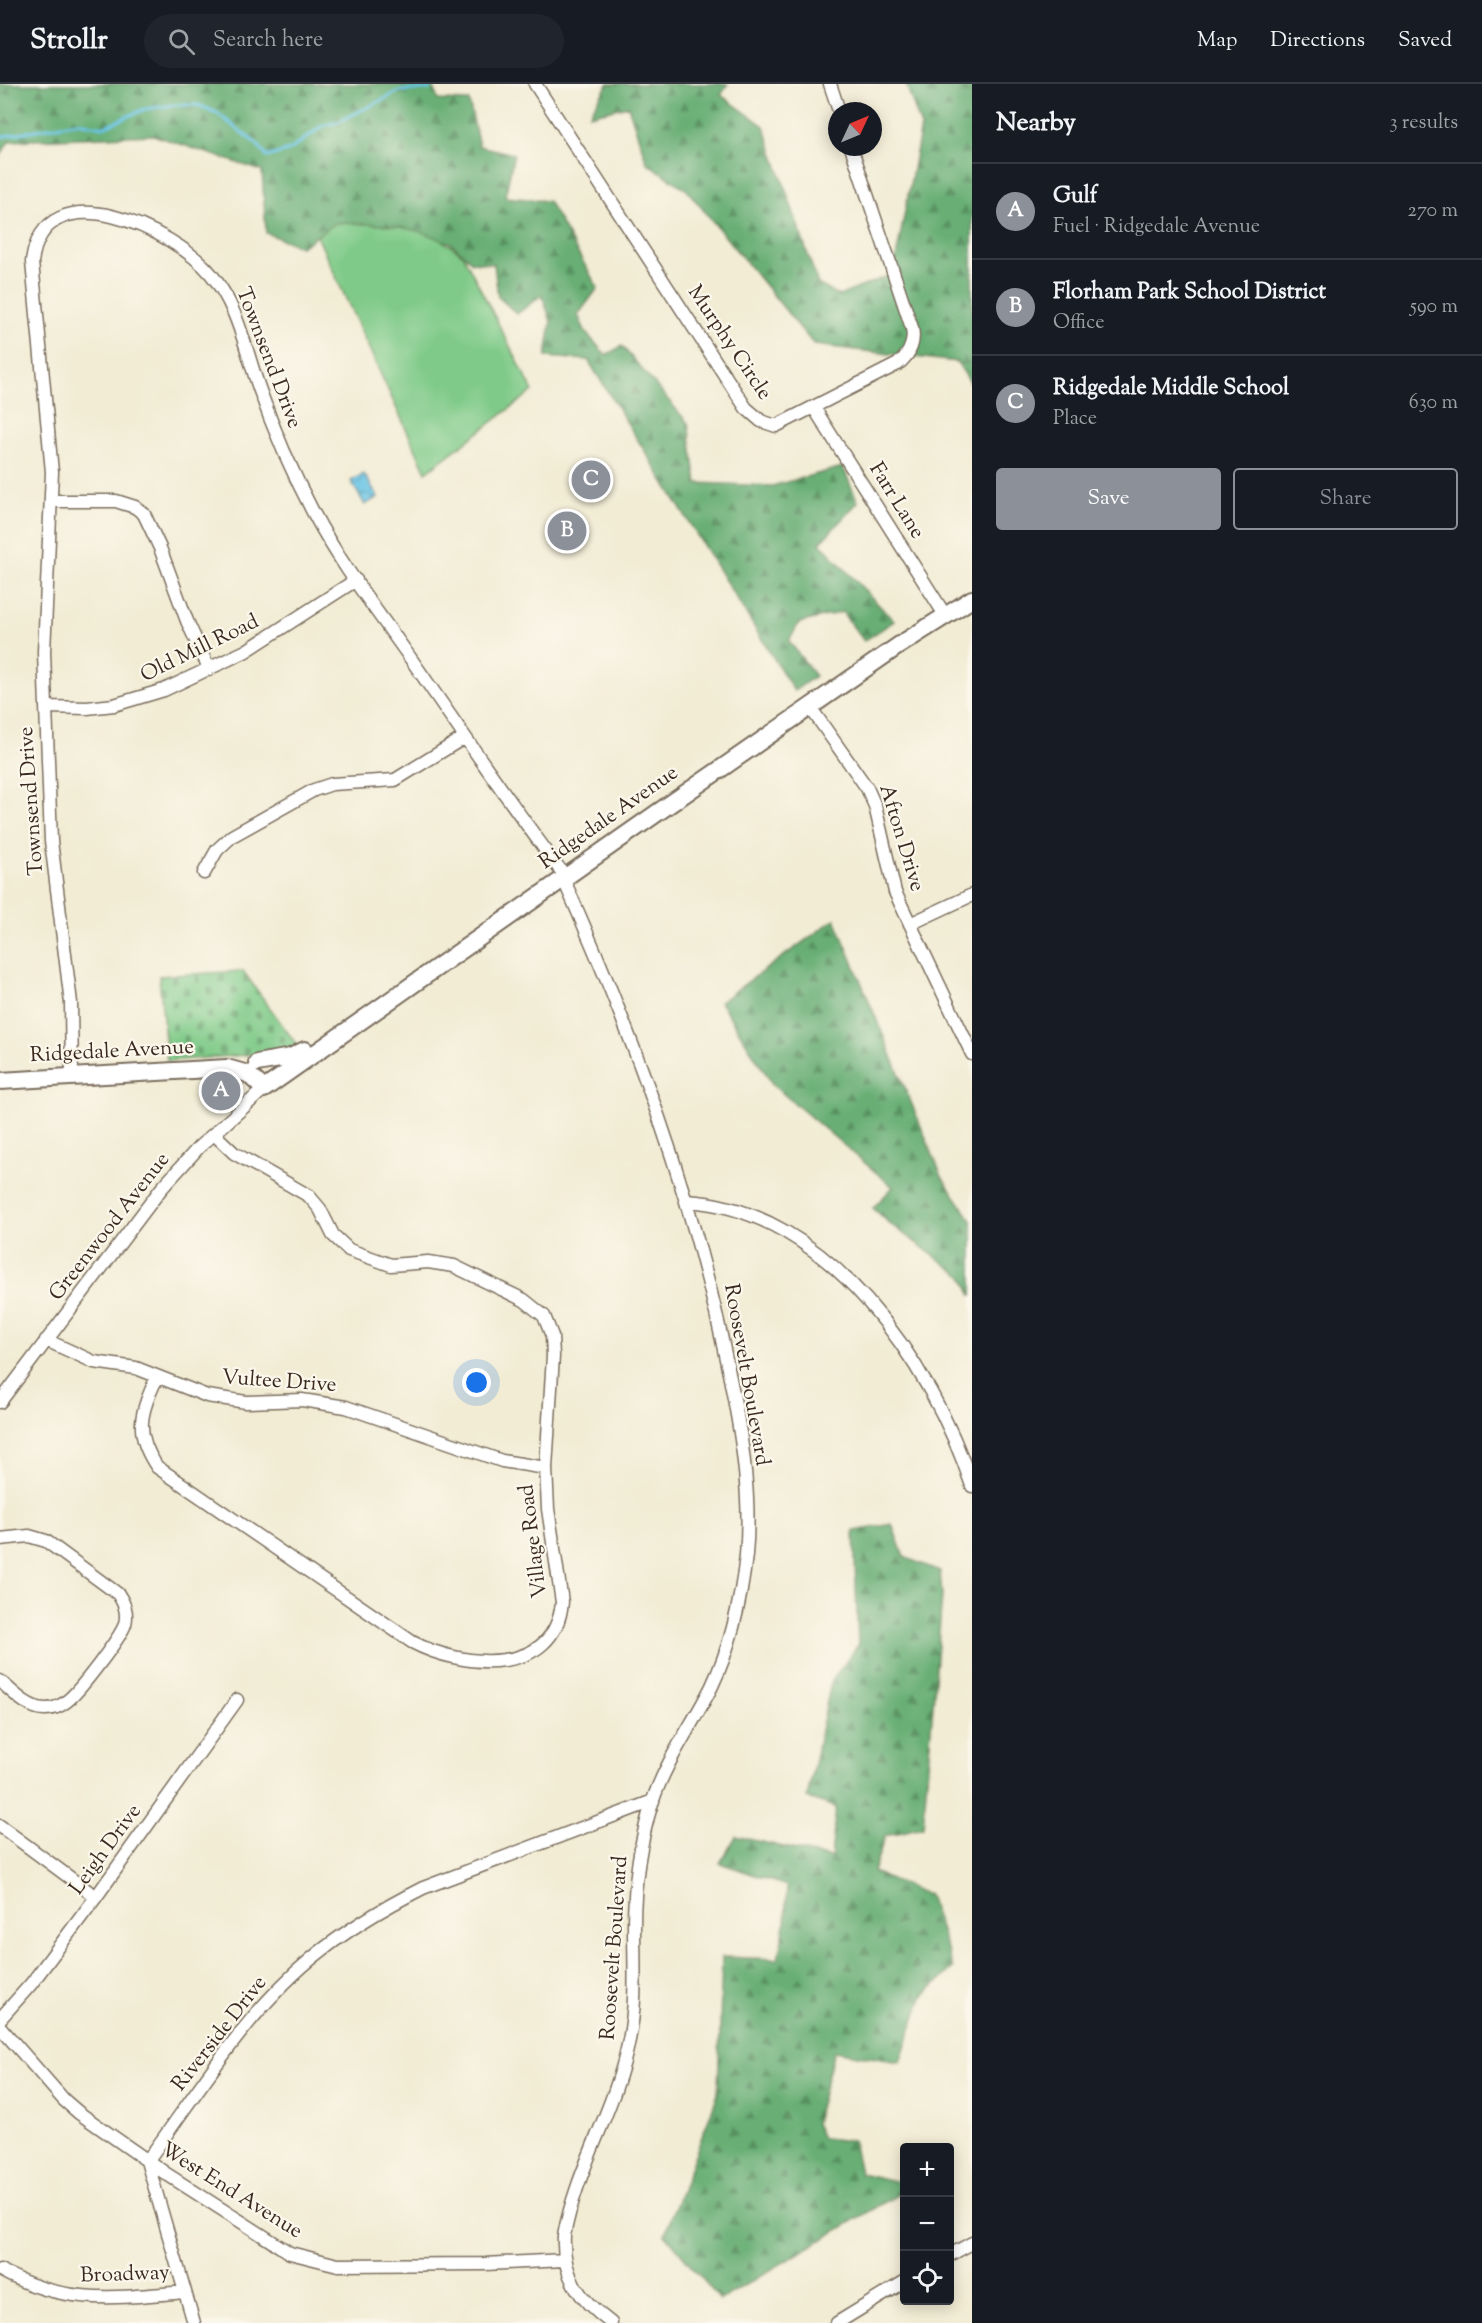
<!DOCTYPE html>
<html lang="en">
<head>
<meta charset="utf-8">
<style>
  body { margin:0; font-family:"Sorts Mill Goudy",serif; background:#20242c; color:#f1f3f6 }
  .controls { position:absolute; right:18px; bottom:18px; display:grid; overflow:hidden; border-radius:6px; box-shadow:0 3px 15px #0003 }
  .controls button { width:54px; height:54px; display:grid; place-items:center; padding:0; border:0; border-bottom:2px solid #363941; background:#171b24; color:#f1f3f6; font:30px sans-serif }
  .compass { position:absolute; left:828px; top:18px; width:54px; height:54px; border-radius:50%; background:#171b24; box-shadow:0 3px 15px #0003; rotate:46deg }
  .you { position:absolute; left:477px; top:1299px; width:21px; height:21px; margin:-15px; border:4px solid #fff; border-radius:50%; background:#1a73e8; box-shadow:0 0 0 9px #1a73e833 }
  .badge { display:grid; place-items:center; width:39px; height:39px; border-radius:50%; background:#8c9099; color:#fff; font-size:20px; font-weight:700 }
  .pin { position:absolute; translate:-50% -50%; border:3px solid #fff; box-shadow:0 2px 6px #0006 }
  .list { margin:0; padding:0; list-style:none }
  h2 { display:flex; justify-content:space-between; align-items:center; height:78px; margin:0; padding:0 24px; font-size:26px }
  h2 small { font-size:20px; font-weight:400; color:#9ea1a6 }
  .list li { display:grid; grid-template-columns:39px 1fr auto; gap:18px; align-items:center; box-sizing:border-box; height:96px; padding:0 24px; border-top:2px solid #363941 }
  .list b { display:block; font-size:22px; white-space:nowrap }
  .list p { margin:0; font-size:20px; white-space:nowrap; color:#9ea1a6 }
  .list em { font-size:20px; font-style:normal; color:#9ea1a6 }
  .actions { display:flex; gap:12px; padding:18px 24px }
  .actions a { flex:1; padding:14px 0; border:2px solid #8c9099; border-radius:6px; text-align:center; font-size:21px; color:#8c9099 }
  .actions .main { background:#8c9099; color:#fff }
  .icon { flex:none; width:33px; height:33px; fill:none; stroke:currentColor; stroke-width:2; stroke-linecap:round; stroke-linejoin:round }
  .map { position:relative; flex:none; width:972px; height:2239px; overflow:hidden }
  header { display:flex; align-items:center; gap:36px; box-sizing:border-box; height:84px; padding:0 30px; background:#171b24; border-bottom:2px solid #363941 }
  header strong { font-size:28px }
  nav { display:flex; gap:33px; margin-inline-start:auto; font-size:21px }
  .search { width:420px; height:54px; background:#20242c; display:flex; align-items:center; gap:15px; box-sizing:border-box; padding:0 21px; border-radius:33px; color:#9ea1a6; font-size:22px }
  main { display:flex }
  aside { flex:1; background:#171b24 }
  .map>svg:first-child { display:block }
</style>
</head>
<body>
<header>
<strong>Strollr</strong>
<div class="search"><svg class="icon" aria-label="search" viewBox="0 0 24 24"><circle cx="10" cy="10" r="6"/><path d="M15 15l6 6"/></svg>Search here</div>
<nav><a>Map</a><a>Directions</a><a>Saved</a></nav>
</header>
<main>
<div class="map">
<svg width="972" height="2239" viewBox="0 0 972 2239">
  <defs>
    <pattern id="forest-firs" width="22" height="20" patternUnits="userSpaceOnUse" patternTransform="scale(1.5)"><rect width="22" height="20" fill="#67ae74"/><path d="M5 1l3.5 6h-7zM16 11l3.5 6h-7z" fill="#568e5f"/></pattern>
    <pattern id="cemetery-stones" width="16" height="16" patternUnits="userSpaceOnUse" patternTransform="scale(1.5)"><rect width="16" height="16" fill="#7fca88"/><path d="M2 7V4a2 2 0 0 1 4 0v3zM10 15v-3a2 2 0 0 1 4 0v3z" fill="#69a46f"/></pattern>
    <pattern id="water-waves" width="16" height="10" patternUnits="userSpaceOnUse" patternTransform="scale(1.5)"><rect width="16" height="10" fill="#67c4e5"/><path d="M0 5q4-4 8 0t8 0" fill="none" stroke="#569fb9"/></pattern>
  </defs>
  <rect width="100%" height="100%" fill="#fbf7ec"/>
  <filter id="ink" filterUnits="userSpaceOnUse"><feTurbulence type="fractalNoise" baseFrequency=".0167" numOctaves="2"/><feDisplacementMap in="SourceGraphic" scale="12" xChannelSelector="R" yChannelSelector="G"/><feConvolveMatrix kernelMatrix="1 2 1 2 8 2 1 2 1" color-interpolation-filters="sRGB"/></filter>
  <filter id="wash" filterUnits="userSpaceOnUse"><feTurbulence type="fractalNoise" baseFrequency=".008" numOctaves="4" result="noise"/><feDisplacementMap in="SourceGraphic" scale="24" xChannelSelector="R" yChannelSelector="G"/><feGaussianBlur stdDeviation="1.35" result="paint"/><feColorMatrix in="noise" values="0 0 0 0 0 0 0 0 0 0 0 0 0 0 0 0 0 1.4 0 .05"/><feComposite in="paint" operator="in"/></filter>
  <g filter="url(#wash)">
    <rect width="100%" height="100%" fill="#f2ecd4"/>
    <!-- forest -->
    <path fill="url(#forest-firs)" stroke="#516c49" stroke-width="1.5" d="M0,0H432L438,16L469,17L479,62L514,70L505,113L548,117L598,204L578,231L586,249L606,271L622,262L688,339L697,399L772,402L843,383L858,418L820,459L894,537L864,557L842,528L799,539L789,557L815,592L794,607L588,276L546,273L551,238L542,211L517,230L498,213L494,180L472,178L449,158L336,139L301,163L266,149L262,87L153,51L9,57L0,73Z
      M608,0H728L721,11L764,42L818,200L839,212L893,190L921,43L906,0H972V301L957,278L814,261L687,106L647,79L628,22L589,31Z
      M835,835L942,1093L972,1137V1212L963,1193L890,1140L873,1124L893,1103L773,1001L720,918Z
      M892,1440L904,1473L940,1487L942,1512L923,1743L885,1752L873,1788L929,1811L953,1884L922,1913L900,1978L834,1967L815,2039L822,2054L853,2057L860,2089L904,2099V2107L720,2216L665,2150L718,2010L722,1873L778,1875L785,1841L787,1802L720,1779L736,1752L831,1774L836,1723L807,1714L831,1598L858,1561L854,1447Z"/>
    <!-- cemetery -->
    <path fill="url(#cemetery-stones)" stroke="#5d7a53" stroke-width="1.5" d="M243,887L297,961L287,968L167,977L159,892Z"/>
    <!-- garden -->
    <path fill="#7fca88" stroke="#5d7a53" stroke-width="1.5" d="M336,139C381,140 428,140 463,171L533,307L426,388L317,152Z"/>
    <!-- water -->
    <path fill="url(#water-waves)" stroke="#517782" stroke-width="1.5" d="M364,390L378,413L365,421L351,397Z"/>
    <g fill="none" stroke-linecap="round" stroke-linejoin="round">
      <!-- stream -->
      <path stroke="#67c4e5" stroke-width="3" d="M0,53L78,38L103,43L145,25L175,21H198L217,29L258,61L267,73L290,66L322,42L338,38L400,7L429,5L432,0"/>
    </g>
  </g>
  <g filter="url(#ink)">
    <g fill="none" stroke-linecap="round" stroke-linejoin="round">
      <defs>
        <path id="minor" d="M535,0L746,324L761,337L776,342L898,280C909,271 915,259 912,244L851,63
          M830,0L839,27
          M814,324L945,531
          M51,417H116L135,423L144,430L160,464L187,537L209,585
          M46,623L87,624L114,621L164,606L246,567L356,496
          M810,623L867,704L875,722L895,808L972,970
          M204,789L217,766L232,752L314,706L332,700L395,696L465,653
          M563,794C633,951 693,1111 727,1280C740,1341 752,1408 746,1471C741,1516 732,1560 712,1602C693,1640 667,1675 653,1716C640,1756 634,1800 634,1842C634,1881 637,1918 629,1956C616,2024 576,2085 564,2152C562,2193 580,2216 611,2239
          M910,840L972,811
          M72,994L71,919L51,757L44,568L52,388L32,178C44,84 175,146 211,190C238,223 245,264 259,304C274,347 292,388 313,428C340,480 378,528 411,575C462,648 511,722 565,792
          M687,1117C828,1125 932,1280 972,1402
          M46,1256L94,1278L136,1284L207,1312L246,1318L302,1316L346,1323L502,1377L546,1384
          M157,1293C141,1328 133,1348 157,1383L412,1558C461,1584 555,1594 562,1518L548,1425L546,1384L553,1272L552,1252L544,1232L524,1216L454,1182L428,1178L391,1181L349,1166L333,1151L320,1125L309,1112L234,1069L214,1050
          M0,1318L161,1105L199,1063L264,1005
          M0,1455L29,1452L46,1457L118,1510C124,1519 128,1528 125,1540C121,1553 79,1608 67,1617C61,1622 54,1625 46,1625C29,1626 13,1608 0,1597
          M0,1742L96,1813
          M0,1935L31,1900L96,1813L237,1616
          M0,1943L64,2016L79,2029L165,2089L290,2169L338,2181L485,2180L564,2176
          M950,2171L972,2159
          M0,2186C64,2222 116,2214 185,2208
          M194,2239L147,2077C198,2008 245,1930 311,1875C346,1846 383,1824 423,1804L653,1717
          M837,2239L904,2198"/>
        <path id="major" d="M257,979L291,973L305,966
          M0,997L227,984L248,990L264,1005L657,729L898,562L972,515"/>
      </defs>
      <!-- minor casing -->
      <use href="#minor" stroke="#7b6e5e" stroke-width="15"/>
      <!-- major casing -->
      <use href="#major" stroke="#7b6e5e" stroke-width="20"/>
      <!-- minor -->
      <use href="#minor" stroke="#fff" stroke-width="12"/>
      <!-- major -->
      <use href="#major" stroke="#fff" stroke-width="16"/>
    </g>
  </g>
  <g text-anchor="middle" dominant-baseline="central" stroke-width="4.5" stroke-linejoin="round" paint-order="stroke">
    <!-- street labels -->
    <g font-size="21" fill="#3b2a1e" stroke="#fbf7ec">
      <text transform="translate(729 259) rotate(56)">Murphy Circle</text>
      <text transform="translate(268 274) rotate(69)">Townsend Drive</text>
      <text transform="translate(896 417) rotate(58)">Farr Lane</text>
      <text transform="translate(200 565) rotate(-26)">Old Mill Road</text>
      <text transform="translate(32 717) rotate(-94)">Townsend Drive</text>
      <text transform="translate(609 734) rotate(-35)">Ridgedale Avenue</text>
      <text transform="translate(901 754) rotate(73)">Afton Drive</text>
      <text transform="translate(112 968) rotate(-3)">Ridgedale Avenue</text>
      <text transform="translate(110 1143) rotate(-52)">Greenwood Avenue</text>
      <text transform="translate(746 1291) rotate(80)">Roosevelt Boulevard</text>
      <text transform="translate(279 1298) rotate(4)">Vultee Drive</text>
      <text transform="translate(534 1457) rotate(-97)">Village Road</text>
      <text transform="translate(106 1766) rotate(-54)">Leigh Drive</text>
      <text transform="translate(615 1864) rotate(-86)">Roosevelt Boulevard</text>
      <text transform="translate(220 1950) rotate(-52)">Riverside Drive</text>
      <text transform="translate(231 2107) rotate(32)">West End Avenue</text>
      <text transform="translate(125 2191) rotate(-2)">Broadway</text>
    </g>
  </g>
</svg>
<div class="controls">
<button>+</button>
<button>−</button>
<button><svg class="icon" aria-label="locate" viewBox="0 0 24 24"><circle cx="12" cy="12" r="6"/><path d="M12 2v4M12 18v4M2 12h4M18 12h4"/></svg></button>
</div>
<svg class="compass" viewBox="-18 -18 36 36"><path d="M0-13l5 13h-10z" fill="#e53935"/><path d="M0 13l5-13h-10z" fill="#9ea1a6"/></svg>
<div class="you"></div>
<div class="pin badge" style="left:221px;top:1007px">A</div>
<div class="pin badge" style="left:567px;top:447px">B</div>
<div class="pin badge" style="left:591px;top:396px">C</div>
</div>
<aside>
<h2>Nearby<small>3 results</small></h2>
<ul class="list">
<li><span class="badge">A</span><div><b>Gulf</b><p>Fuel · Ridgedale Avenue</p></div><em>270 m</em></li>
<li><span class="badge">B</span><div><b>Florham Park School District</b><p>Office</p></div><em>590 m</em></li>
<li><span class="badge">C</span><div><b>Ridgedale Middle School</b><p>Place</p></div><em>630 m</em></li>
</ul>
<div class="actions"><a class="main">Save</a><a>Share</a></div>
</aside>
</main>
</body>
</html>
